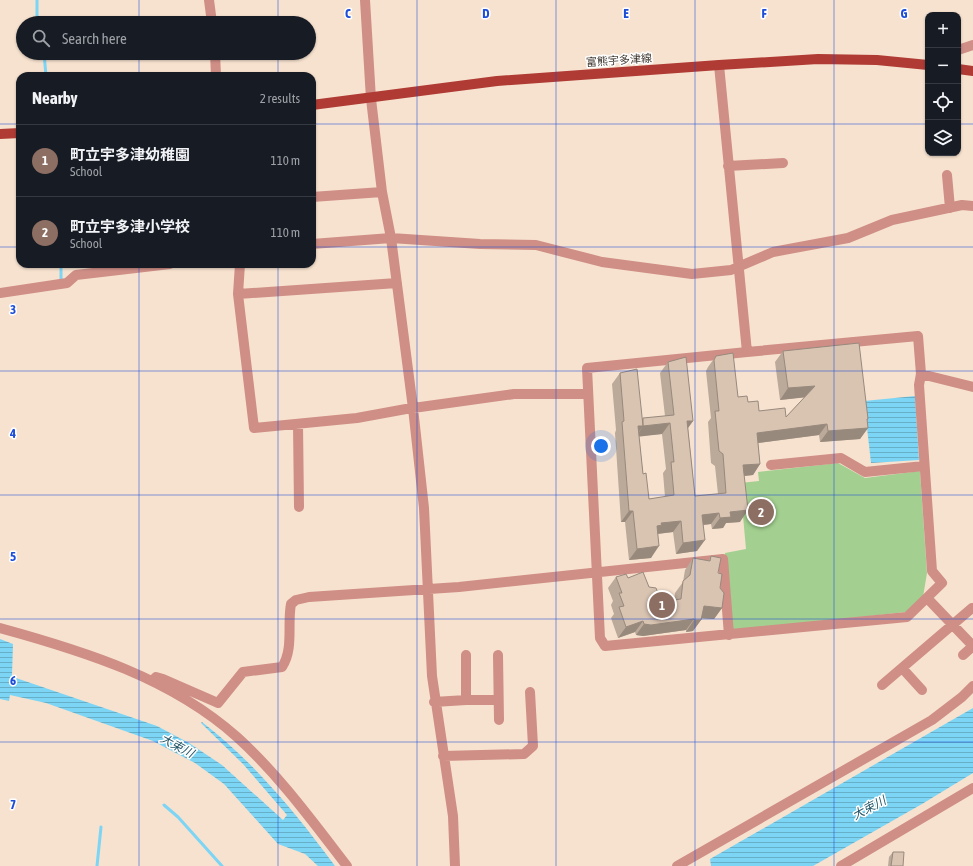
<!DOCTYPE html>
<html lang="en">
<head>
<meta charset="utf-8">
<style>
  body { margin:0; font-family:"Asap Condensed","Noto Sans JP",sans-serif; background:#20242c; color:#f1f3f6 }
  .controls { position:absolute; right:12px; top:12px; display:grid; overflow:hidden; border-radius:8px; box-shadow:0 1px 3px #0004 }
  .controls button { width:36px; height:36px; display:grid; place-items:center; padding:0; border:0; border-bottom:1px solid #363941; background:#171b24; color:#f1f3f6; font:20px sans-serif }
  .you { position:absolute; left:601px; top:446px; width:14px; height:14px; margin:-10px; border:3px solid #fff; border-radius:50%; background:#1a73e8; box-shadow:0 0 0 6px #1a73e833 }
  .badge { display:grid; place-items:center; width:26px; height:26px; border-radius:50%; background:#9d6d20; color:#fff; font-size:13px; font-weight:700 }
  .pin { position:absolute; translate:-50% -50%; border:2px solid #fff; box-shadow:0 1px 4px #0006 }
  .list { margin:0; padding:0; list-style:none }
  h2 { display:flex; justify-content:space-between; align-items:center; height:52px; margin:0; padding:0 16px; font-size:17px }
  h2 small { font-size:13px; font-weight:400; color:#9ea1a6 }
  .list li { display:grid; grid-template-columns:26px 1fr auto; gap:12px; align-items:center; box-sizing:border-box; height:72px; padding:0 16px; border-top:1px solid #363941 }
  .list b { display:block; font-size:15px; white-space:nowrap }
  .list p { margin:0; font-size:13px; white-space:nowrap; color:#9ea1a6 }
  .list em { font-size:13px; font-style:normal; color:#9ea1a6 }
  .icon { flex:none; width:22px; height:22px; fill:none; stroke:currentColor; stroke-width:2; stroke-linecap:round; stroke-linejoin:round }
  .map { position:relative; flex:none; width:973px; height:866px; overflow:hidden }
  .search { position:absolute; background:#171b24; box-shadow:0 1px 3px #0004; left:16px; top:16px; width:300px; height:44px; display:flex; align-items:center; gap:10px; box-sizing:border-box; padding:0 14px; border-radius:22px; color:#9ea1a6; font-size:15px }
  .panel { position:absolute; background:#171b24; box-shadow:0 1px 3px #0004; left:16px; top:72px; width:300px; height:196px; border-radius:12px }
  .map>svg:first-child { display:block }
</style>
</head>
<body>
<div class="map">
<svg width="973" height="866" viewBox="0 0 973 866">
  <defs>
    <pattern id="water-rules" width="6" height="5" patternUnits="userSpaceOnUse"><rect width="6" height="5" fill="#7cd5f5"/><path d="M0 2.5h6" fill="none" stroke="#67aec7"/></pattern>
  </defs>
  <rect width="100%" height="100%" fill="#f7e2cf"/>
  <!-- garden -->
  <path fill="#a3d090" d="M838,463L865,478L920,471L927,573L923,597L906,612L733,631L725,553L746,549L740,483L759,481L758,472Z"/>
  <!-- water -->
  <path fill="url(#water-rules)" d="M915,396L919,460L871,463L864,401Z
    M0,639L13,644L12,675L16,678L157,726L189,743L222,765L283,820L287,815L243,764L201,723L202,722C254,762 296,813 335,866H318L305,854L278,844L224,784L195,763L153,741L46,703L10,695L9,701L0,699Z
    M973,708V773L922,804L813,866H711L710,859Z"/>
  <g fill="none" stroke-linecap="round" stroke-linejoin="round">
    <!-- stream -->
    <path stroke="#7cd5f5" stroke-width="3" d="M37,0V23
      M44,53L46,76
      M61,264V282
      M164,805L178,817L222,866
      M97,866L101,827"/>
    <!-- minor -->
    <path stroke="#cf8e86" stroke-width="10" d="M209,0L212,23
      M365,0L371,99L382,192L391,238L413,408L424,508L432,676L453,816L455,866
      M958,50L973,45
      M215,53L216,76
      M719,65L747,352L918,336L921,374L973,387
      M728,166L783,163
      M947,175L950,208
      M312,197L382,192
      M312,244L391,238L480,244L536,245L602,262L692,274L731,270L773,252L848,238L892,220L962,205L973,206
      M240,264L238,294L254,428L357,418L406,409L514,394H588
      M0,293L67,283L76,275L170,264
      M238,294L397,283
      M747,352L587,368L600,638L605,646L907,617L942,583L932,571L919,385L921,374
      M298,424L299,507
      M771,465L841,458L865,472L924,466
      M927,598L973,646L963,655
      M0,628C84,651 171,678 237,737C279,775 313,822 347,866
      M498,655L499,720
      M902,668L922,690
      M152,681L156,677L163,679L218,703L243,672L282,667C294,649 287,624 291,604L296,600L309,597L459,587L723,559L729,635
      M882,685L972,608
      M466,700H498
      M434,702L466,700V655
      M443,756L524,754L533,746L530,692
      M677,866L932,720L962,697L973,686
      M841,866L973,788"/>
    <!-- major -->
    <path stroke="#af3b34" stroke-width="10" d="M958,69L973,71
      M312,105L497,81L719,65L818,59L877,60L928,65
      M0,134L20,133"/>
  </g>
  <!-- wall -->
  <path fill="#bba999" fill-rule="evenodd" d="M783,351L868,419L867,421L868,428L860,439L820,442L819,435L758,443L760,464L753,475L744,476L740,522L726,523L723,528L712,529L711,524L703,525L697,551L676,554L673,532L658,534L651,558L629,560L625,522H621L615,433L616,430L612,384L620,373L642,419L665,416L660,373L668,362L693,421L688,428L695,496L718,494L715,466L711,463L708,422L711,418L706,371L708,367L716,356L738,397L748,402L759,411L786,417L805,397L780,400L775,362ZM662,434L666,469L663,473L665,497L649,499L643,474L639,436Z
    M711,556L718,573L720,588L722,608L714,619L701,618V620L693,631L686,632V630L643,636L636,635L635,632L618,638L611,618L614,614L611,605L613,601L608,588L616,577L628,578L649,587L660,598L667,601L674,600L675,593L683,582L685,570L693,558L708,561Z
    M893,852L903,866H888L889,857Z"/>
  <!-- shaded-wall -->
  <path fill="#98897d" d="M815,386L808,397L780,400L788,388Z
    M868,419L862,428H868L860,439L820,442L828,431Z
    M687,421H693L685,432Z
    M670,423L662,434L636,437L643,426Z
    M827,424L819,435L750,444L757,433Z
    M638,426H643L635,437Z
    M760,464L753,475L735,477L743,465Z
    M748,510L740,522L726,523L723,528L712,529L720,518L730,512Z
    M629,511H633L625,522H621Z
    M719,513L711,524L694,526L702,515Z
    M681,521L673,532L656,534L657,526L661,523Z
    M705,540L697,551L676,554L683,543Z
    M659,546L651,558L629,560L637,549Z
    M704,606L722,608L714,619L696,618Z
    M694,619L686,630L643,636L636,635L644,624Z
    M694,620H701L693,631L686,632Z
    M643,621L635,632L618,638L626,627Z"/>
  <!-- building -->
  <path fill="#d9c4b2" stroke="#98897d" d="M859,343L868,419H867L868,428L828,431L827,424L757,433L760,464L743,465L748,510L730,512L731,517L720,518L719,513L702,515L705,540L683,543L681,521L661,523L662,525L657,526L659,546L637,549L633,511H629L622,422L624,421L620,373L637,369L643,426H638L643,474L646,473L649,499L674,495L671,462H674L670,423L643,426V418L674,415L668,362L686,357L693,421H687L695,496L726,493L723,454L719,451L715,411H719L714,360L716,356L733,353L738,397L747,396L748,402L758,401L759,411L785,408L786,417L815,386L788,388L783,351Z
    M711,556L721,558L718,573L722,574L720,588L724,593L722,608L704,606L701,620H694V619L651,625L644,624L643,621L626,627L619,607L624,606L619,593H622L616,577L626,574L628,578L643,572L649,587L656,588L660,598L665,597L667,601L681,599L683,581L690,575L693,558L710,561Z
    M893,852H904L903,866H891Z"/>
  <!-- grid -->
  <path fill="none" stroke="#1d4ed8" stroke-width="1" stroke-opacity="0.55" d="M139,0V23M278,0V23M417,0V866M556,0V866M695,0V866M834,0V866M139,53V76M278,53V76M0,124H20M312,124H928M958,124H973M0,247H20M312,247H973M139,264V866M278,264V866M0,371H973M0,495H973M0,619H973M0,742H973"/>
  <g text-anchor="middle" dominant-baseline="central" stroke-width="3" stroke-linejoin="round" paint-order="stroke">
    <!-- street labels -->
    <g font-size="11" fill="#403831" stroke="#fff">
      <text transform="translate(619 60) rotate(-4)">富熊宇多津線</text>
    </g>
    <!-- water labels -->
    <g font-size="12" font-style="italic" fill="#265869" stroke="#fff">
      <text transform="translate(177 746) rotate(28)">大束川</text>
      <text transform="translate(869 808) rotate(-28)">大束川</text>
    </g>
  </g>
  <g font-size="13" text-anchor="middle" font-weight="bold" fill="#1d4ed8" stroke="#fff" stroke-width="3" stroke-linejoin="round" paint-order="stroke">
    <text x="348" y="18">C</text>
    <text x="486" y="18">D</text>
    <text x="626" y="18">E</text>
    <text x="764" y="18">F</text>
    <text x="904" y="18">G</text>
    <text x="13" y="314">3</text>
    <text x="13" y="438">4</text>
    <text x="13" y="561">5</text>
    <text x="13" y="685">6</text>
    <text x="13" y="809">7</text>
  </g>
</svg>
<div class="controls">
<button>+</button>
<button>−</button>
<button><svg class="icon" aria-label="locate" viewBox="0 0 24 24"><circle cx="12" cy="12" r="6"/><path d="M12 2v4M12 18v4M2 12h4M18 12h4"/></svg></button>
<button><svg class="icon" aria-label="layers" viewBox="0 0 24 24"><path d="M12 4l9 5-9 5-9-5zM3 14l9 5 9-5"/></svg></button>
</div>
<div class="you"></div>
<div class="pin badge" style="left:662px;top:605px;background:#8d6e63">1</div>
<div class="pin badge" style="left:761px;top:512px;background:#8d6e63">2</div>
<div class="search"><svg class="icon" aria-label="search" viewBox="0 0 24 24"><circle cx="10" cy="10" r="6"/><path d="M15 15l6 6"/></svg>Search here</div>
<section class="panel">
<h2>Nearby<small>2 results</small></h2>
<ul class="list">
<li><span class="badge" style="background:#8d6e63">1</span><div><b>町立宇多津幼稚園</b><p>School</p></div><em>110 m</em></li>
<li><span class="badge" style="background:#8d6e63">2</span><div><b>町立宇多津小学校</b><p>School</p></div><em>110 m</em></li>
</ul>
</section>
</div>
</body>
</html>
